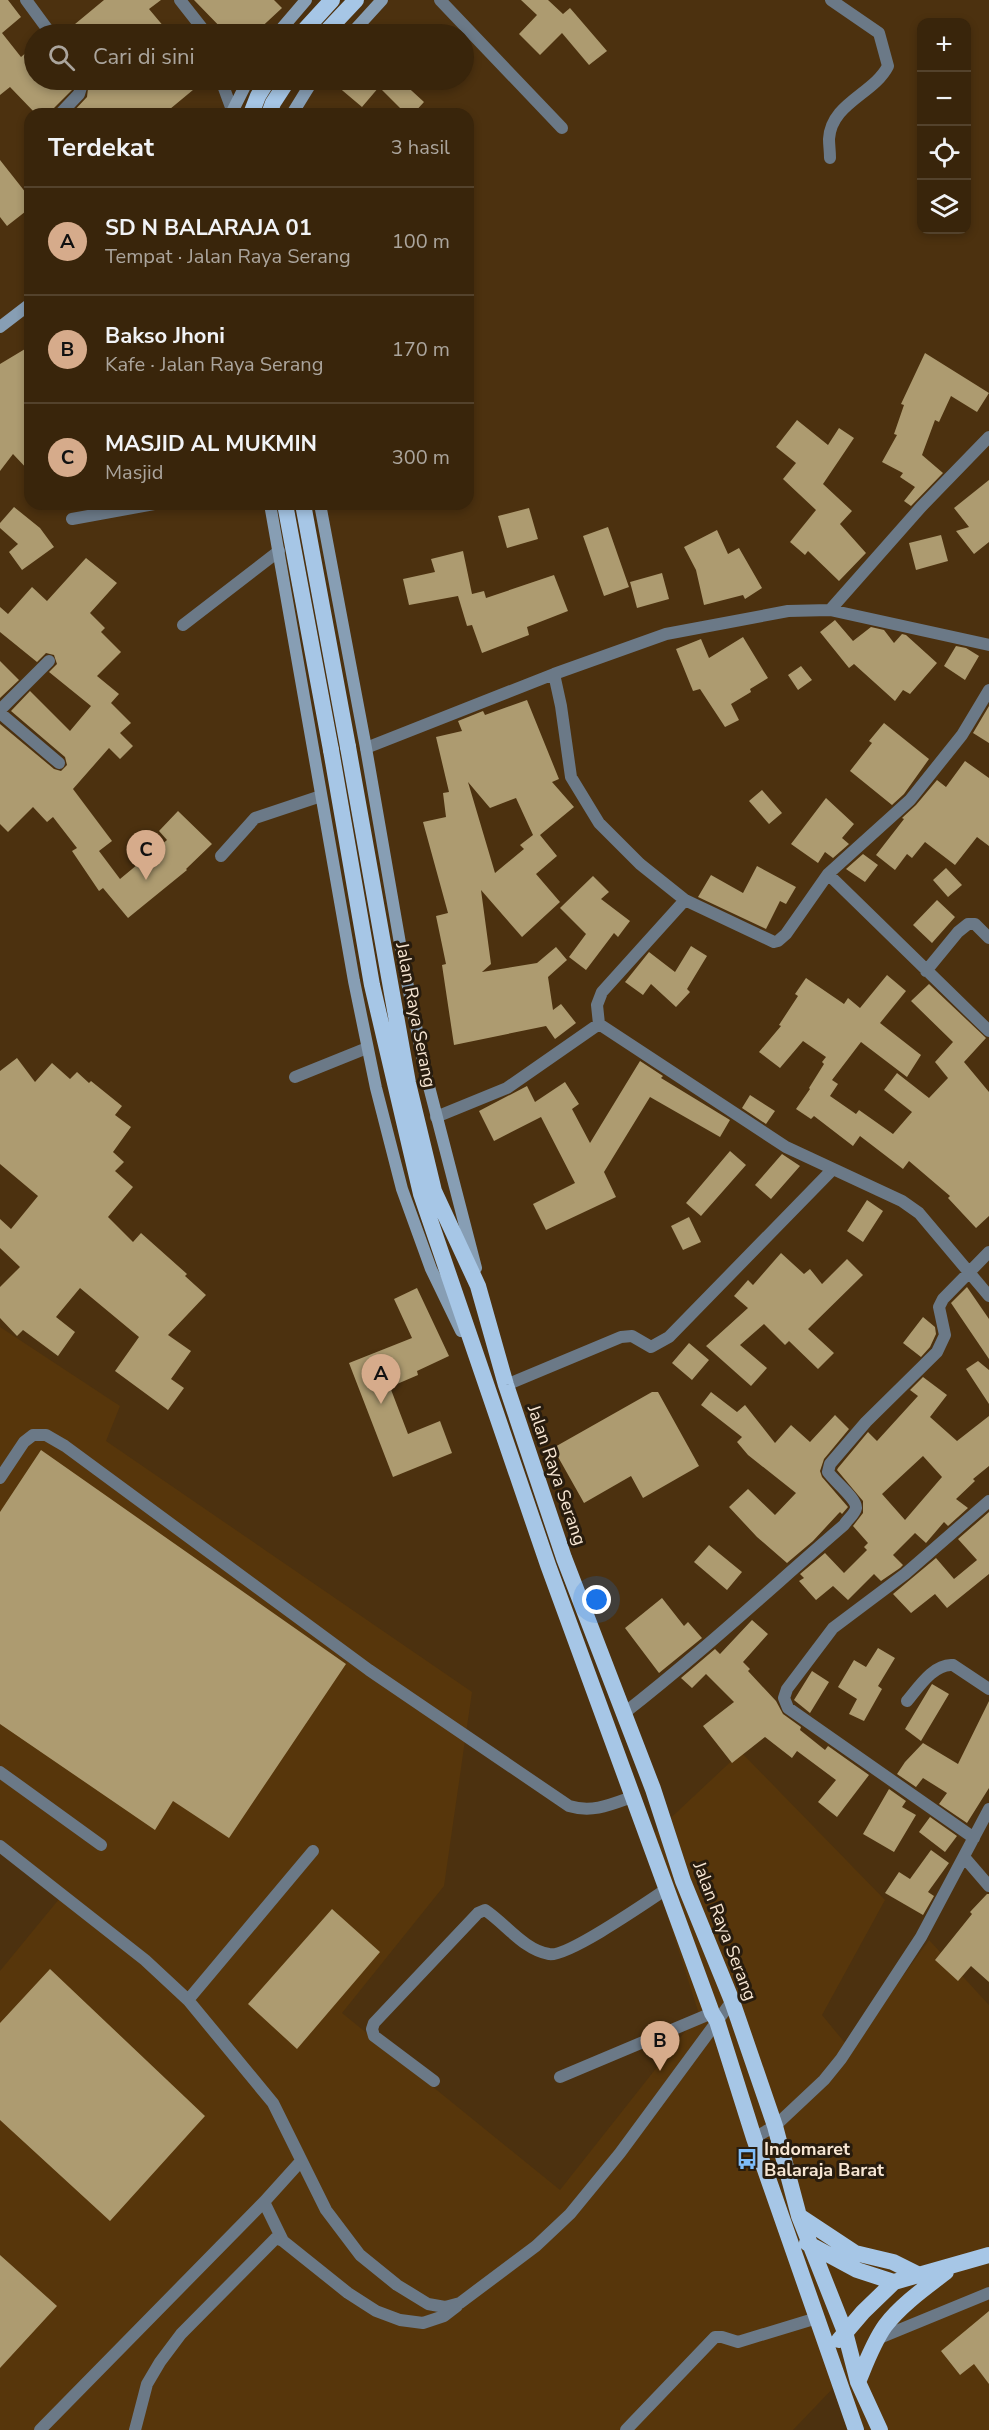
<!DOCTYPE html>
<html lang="id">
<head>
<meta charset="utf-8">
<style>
  body { margin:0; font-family:"Nunito Sans",sans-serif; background:#402d14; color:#f1f3f6 }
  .controls { position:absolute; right:18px; top:18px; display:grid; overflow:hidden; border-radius:12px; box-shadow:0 3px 9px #0003 }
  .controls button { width:54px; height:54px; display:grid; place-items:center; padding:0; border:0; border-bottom:2px solid #53422c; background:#39250b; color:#f1f3f6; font:30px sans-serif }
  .you { position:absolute; left:597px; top:1600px; width:21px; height:21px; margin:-15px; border:4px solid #fff; border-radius:50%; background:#1a73e8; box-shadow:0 0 0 9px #1a73e833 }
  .badge { display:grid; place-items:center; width:39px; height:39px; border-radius:50%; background:#d6ab8b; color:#111; font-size:20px; font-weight:700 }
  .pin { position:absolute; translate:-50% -50px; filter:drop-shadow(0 2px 3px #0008) }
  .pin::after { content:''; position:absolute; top:32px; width:21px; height:18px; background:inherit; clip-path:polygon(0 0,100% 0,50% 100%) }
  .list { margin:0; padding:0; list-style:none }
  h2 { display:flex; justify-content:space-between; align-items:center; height:78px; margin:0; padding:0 24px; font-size:26px }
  h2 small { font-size:20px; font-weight:400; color:#aba59d }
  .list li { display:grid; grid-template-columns:39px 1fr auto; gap:18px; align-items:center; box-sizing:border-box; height:108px; padding:0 24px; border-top:2px solid #53422c }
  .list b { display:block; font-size:22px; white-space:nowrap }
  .list p { margin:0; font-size:20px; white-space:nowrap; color:#aba59d }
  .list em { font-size:20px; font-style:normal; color:#aba59d }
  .icon { flex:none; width:33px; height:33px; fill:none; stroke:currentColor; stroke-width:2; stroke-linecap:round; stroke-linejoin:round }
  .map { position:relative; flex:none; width:989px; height:2430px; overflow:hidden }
  .search { position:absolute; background:#39250b; box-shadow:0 3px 9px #0003; left:24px; top:24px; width:450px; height:66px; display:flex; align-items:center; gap:15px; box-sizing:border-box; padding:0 21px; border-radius:33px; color:#aba59d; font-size:22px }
  .panel { position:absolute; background:#39250b; box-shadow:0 3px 9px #0003; left:24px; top:108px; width:450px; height:402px; border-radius:18px }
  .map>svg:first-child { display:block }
</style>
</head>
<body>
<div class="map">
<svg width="989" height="2430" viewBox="0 0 989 2430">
  <rect width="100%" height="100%" fill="#4c310f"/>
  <!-- built -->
  <path fill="#57360b" d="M0,1327L120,1406L106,1441L472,1692L444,1886L342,2013L560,2190L699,2014L644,1843L741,1752L885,1900L822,2015L850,2049L929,1940L989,2005V2430H857L838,2383L793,2430H0V1971L64,1893L0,1843Z"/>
  <!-- building -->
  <path fill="#ad9b70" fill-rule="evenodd" d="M0,0H8L21,17L2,33L21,57L34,46V80H72V90L54,108L52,114H36L10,87L0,95Z
    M104,0H161L149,9L170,34H63Z
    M194,0H274L282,8L254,34H227Z
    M521,0H548L563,14L570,8L607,51L589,65L562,33L540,55L519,34L537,15Z
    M89,80H205L164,114H71L87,97Z
    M330,80H400L424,102L413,114H406L379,87L362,107Z
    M0,160L30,198V208L7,226L0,217Z
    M30,346V472L13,454L0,471V364Z
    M925,353L989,393L977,412L951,396L939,422L935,420L922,455L943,473L911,506L904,501L915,487L900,477L903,473L882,462L897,435L894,434L904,405L901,404Z
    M797,420L828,445L839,428L854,438L823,484L852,511L840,524L866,553L839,581L808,551L805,555L790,542L816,510L783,479L796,463L776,447Z
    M989,480V542L974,554L956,531L969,527L954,508Z
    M14,507L40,528L54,547L22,570L9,552L18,544L0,528V523Z
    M529,508L538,539L507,548L498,516Z
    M608,527L629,587L604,596L583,536Z
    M717,530L728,554L739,548L762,588L745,599L743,595L704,605L696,570L684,547Z
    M941,535L948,561L916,570L909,543Z
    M463,551L472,594L484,591L486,598L554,575L568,611L527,627L529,635L482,653L472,625L467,626L458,596L409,605L403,579L435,572L431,559Z
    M86,558L117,583L90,613L105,628L101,632L121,652L97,676L119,694L111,703L131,723L120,733L133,746L120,759L109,748L73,789L112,841L99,851L120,879L167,840L159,831L178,811L212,844L186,869L187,870L128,918L103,888L99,891L72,851L77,848L53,817L47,822L33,807L8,832L0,824V724L54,769L61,771L67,765L65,757L11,711L30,691L70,731L91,706L49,672L57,664L54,655L46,653L37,662L0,632V607L8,614L32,587L47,601Z
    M662,573L669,599L637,608L630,582Z
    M835,620L853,641L871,627L884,630L894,643L902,634L906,635L937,663L910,694L903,690L895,701L854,664L849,668L820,632Z
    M743,637L768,678L750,689L751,692L731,704L739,720L725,727L700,689L693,691L676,649L701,639L709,658Z
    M956,646L966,648L979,656L965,680L944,666Z
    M0,661L19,680L0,698Z
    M801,666L812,680L798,690L788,675Z
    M527,700L559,779L552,782L574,807L540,835L557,856L536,874L560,902L522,937L481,890L491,964L482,972L537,963L556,947L567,960L548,977L553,1010L561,1004L576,1023L555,1039L546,1026L454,1045L442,965L446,964L436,916L448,913L423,822L446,817L443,793L449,792L436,737L462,731L458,721L483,711L485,715ZM468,782L490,808L516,798L533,835L520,845L524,849L495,873Z
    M989,706V743L973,733Z
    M884,723L929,759L904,794L892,805L850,771L872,743L869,741Z
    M965,761L989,778V846L977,837L955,865L925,842L912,858L907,854L895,870L876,855L904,819L902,818L916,805L937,780L946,787Z
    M762,790L782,813L769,824L749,801Z
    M826,798L854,824L842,838L849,844L833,858L825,852L818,863L791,844Z
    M863,854L878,865L865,882L846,869Z
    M757,866L796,887L786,904L780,901L766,929L698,897L711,875L743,893Z
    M946,868L962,885L948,897L933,880Z
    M593,876L609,892L601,899L630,921L618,937L614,933L586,970L569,957L586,934L560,908Z
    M937,900L955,917L932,943L913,925Z
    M691,946L707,956L687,989L690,992L676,1007L651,984L643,995L625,982L649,952L675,972Z
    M887,975L906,991L880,1023L921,1055L907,1077L861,1042L832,1080L838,1084L830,1096L856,1114L859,1110L893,1134L912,1112L884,1090L897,1073L929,1098L948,1078L935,1062L953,1042L911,1001L929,984L986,1038L964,1062L989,1092V1216L976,1228L948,1198L950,1196L909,1161L903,1169L860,1136L853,1146L814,1116L811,1119L796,1109L810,1089L809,1088L824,1064L822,1062L826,1057L803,1041L780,1068L759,1052L781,1026L779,1025L798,996L795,994L806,978L844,1004L848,998L860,1008Z
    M17,1058L35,1082L52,1063L70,1079L77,1072L89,1083L91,1081L122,1106L115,1115L131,1127L113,1152L124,1162L115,1171L133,1187L108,1217L133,1242L141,1233L187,1274L185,1276L206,1295L168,1335L191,1351L171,1379L184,1388L168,1410L115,1371L139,1337L80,1288L56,1317L75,1332L58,1356L23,1330L17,1336L0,1318V1287L20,1267L0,1248V1219L11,1229L38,1196L0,1164V1071Z
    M640,1061L663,1076L661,1078L730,1120L720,1137L650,1097L604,1172L616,1197L546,1230L533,1204L575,1183L541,1117L494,1141L479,1111L527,1086L535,1102L565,1082L579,1104L572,1109L590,1143Z
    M750,1095L775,1111L766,1124L742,1108Z
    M730,1151L746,1165L701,1216L686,1203Z
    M782,1154L800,1166L771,1199L755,1185Z
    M867,1200L883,1211L863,1242L847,1231Z
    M689,1217L701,1242L683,1250L671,1226Z
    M781,1253L804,1274L810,1269L822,1284L847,1259L863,1275L808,1329L834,1353L818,1369L789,1341L785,1345L764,1324L740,1345L767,1368L751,1386L706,1346L748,1308L734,1296L748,1280L753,1285Z
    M967,1287L989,1319V1359L951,1303Z
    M417,1288L449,1356L417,1371L418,1375L390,1387L408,1434L440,1421L452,1453L393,1477L349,1363L412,1338L394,1299Z
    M923,1317L935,1327L936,1334L930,1347L921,1357L903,1343Z
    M689,1343L709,1360L692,1380L672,1363Z
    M978,1361L989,1370V1404L966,1369Z
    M923,1377L947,1395L930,1417L957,1441L989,1416V1466L973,1479L975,1481L956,1499L968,1508L948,1526L944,1522L926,1543L915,1533L893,1555L903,1565L900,1568L881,1581L874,1574L848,1600L833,1586L816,1600L799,1581L804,1578L800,1574L825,1553L844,1573L867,1550L864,1547L868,1543L853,1526L863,1513V1501L837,1470L838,1468L868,1432L877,1441L918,1396L910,1390ZM923,1456L942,1477L905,1520L882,1494Z
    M652,1392H658L699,1466L643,1498L631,1476L584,1503L553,1448Z
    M711,1392L737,1412L745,1405L775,1443L791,1425L810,1442L835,1415L849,1429L824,1459L820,1471L822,1477L848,1507L842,1514L840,1512L838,1514L813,1541L787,1563L757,1537L729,1507L748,1489L775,1515L796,1493L748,1455L737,1442L742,1437L701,1405Z
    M41,1450L346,1664L229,1838L173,1801L155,1830L0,1724V1512Z
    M989,1512V1574L947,1608L935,1594L911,1613L893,1594L936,1558L954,1579L977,1560L958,1539Z
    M709,1545L742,1572L727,1590L694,1562Z
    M662,1598L684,1626L688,1622L702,1638L659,1673L625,1628Z
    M752,1620L768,1634L743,1662L750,1669L748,1671L776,1701L783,1714L801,1727L800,1730L825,1750L828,1746L869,1775L837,1817L818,1802L836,1780L797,1751L792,1758L765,1737L732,1763L703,1726L734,1702L706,1674L692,1688L681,1678L715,1649L720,1654Z
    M878,1648L895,1658L878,1686L882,1689L864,1721L849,1714L857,1699L838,1687L854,1660L866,1667Z
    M812,1671L829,1682L810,1713L794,1700Z
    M932,1684L949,1694L921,1741L905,1729Z
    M989,1701V1788L967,1823L939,1804L947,1793L923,1778L916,1787L897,1774L905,1762L923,1743L958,1764Z
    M889,1789L906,1801L902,1807L916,1815L894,1852L863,1834Z
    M930,1817L957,1836L945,1852L919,1832Z
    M931,1850L949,1863L928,1892L934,1896L923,1915L885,1893L899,1872L910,1879Z
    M987,1894H989V1982L971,1966L958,1981L935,1960L972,1914L970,1912Z
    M332,1909L380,1952L297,2049L248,2004Z
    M50,1969L205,2116L110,2221L0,2120V2023Z
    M0,2255L57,2306L0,2368Z
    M989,2311V2384L974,2364L960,2375L941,2351Z"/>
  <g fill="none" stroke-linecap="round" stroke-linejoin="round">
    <!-- service -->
    <path stroke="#6b7987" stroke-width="12" d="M830,158C830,151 829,145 829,139C831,103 874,94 888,66L879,33L831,0
      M506,1385L621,1337L632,1336L651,1347L669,1337L832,1170
      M0,1478L24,1442L33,1435H46L65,1446L369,1670L569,1806C592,1813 610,1805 632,1797
      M0,1772L101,1845
      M0,1846L145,1960L188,2000L273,2103L326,2210L360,2255L397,2285L428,2304L445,2307L460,2303L536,2246L570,2214L620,2153L732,2001
      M188,2000L313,1851
      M560,2077L712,2013
      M264,2202L283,2241L348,2293L376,2311L400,2320L423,2323L444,2316L457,2306
      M40,2430L264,2202L301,2161
      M135,2430L147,2384L160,2362L181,2334L276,2238L283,2241
      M626,2430L715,2337H722L738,2342L817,2318"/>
    <!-- minor -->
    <path stroke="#6b7987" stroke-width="12" d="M26,0L51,34
      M180,0L202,28L204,34
      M440,0L562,128
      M221,80L232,110
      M60,114L79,94L82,84L80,80
      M72,519L154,504
      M830,610L921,507L989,437
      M183,625L279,551
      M554,674L561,706L571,777L599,823L640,864L685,900L602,992L597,1005L599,1024L786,1147L902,1201L919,1213L989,1296
      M0,710L49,661
      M0,713L59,763
      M366,748L554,674L666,634L788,611L830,610L989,645
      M221,856L255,818L321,796
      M828,874L989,1031
      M685,900L774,942L778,941L786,934L828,874L910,800L962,735L989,690
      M926,971L958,932L968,924H975L989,938
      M295,1077L367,1048
      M436,1117L507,1088L599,1024
      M907,1701C918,1688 934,1663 953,1665L989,1689
      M623,1714C700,1654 771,1588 844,1525C847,1520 855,1514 856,1508C857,1499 834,1481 828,1472L830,1464L866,1422L937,1352L945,1335L939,1307L943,1299L989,1252
      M974,1838L788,1708L784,1698L787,1689L833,1628L905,1574L989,1501
      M964,1857L989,1886
      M434,2081L374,2036L372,2029L374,2023L478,1913L485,1910C506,1924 524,1950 549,1954C566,1958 647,1902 665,1890
      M754,2138L775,2126L824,2080L841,2059L921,1937L989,1809
      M877,2339L989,2293"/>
    <!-- secondary -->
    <path stroke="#879eb4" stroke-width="12" d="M277,34L306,0
      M351,34L382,0
      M231,114L248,80
      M292,114L313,80
      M0,327L30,304
      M270,504L354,981L376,1088L402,1189L431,1269L461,1331
      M320,504L366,748L405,972L426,1075L476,1268"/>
    <!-- trunk -->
    <path stroke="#a6c6e6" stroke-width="16" d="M301,34L332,0
      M324,34L356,0
      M251,114L258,96L268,80
      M269,114L273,103L288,80
      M348,747L408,1083L434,1191L478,1286L506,1385L564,1558L653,1789L683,1881L732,2001L775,2126L799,2216L845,2332L858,2382L880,2430
      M331,750L372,985L421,1194L548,1565L712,2013L717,2021L754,2138L856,2430
      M799,2216L855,2253L893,2262L921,2276
      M807,2243L857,2270L894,2282L989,2255
      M839,2340L863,2312L894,2282
      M858,2382C866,2363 873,2343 885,2326C901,2305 925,2288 946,2272"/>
    <!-- trunk-bridge -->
    <path stroke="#a6c6e6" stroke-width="16" d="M285,504L331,750
      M303,504L348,747"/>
  </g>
  <!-- icons -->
  <defs>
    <symbol id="bus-bare" viewBox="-9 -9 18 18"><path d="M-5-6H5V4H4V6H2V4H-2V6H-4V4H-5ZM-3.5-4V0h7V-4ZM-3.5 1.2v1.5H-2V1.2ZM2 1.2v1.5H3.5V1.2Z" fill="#7ebdf9" stroke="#281c0e" stroke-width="2.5" paint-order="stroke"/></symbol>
  </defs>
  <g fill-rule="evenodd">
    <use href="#bus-bare" x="732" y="2144" width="30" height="30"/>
  </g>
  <g text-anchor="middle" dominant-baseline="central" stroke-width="6" stroke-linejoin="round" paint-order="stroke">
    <!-- street labels -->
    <g font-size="18" fill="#f7e6d3" stroke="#281c0e">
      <text transform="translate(416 1015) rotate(79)">Jalan Raya Serang</text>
      <text transform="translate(557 1475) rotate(71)">Jalan Raya Serang</text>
      <text transform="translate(725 1931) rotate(69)">Jalan Raya Serang</text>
    </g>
    <!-- poi labels -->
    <g font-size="18" font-weight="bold" fill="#f7e6d3" stroke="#281c0e" text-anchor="start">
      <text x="764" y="2149">Indomaret<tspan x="764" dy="21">Balaraja Barat</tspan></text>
    </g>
  </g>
</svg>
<div class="controls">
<button>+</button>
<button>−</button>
<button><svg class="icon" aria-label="locate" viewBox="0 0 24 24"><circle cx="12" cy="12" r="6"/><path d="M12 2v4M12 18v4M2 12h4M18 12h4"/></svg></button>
<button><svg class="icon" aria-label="layers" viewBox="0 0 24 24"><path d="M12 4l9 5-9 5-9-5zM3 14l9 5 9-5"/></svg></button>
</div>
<div class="you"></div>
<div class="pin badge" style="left:381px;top:1404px">A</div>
<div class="pin badge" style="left:660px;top:2071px">B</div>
<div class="pin badge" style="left:146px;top:880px">C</div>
<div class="search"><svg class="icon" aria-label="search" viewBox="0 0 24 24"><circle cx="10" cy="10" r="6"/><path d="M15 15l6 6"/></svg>Cari di sini</div>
<section class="panel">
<h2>Terdekat<small>3 hasil</small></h2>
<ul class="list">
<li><span class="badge">A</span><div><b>SD N BALARAJA 01</b><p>Tempat · Jalan Raya Serang</p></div><em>100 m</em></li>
<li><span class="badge">B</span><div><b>Bakso Jhoni</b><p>Kafe · Jalan Raya Serang</p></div><em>170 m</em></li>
<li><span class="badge">C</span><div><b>MASJID AL MUKMIN</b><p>Masjid</p></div><em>300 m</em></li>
</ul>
</section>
</div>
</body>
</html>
